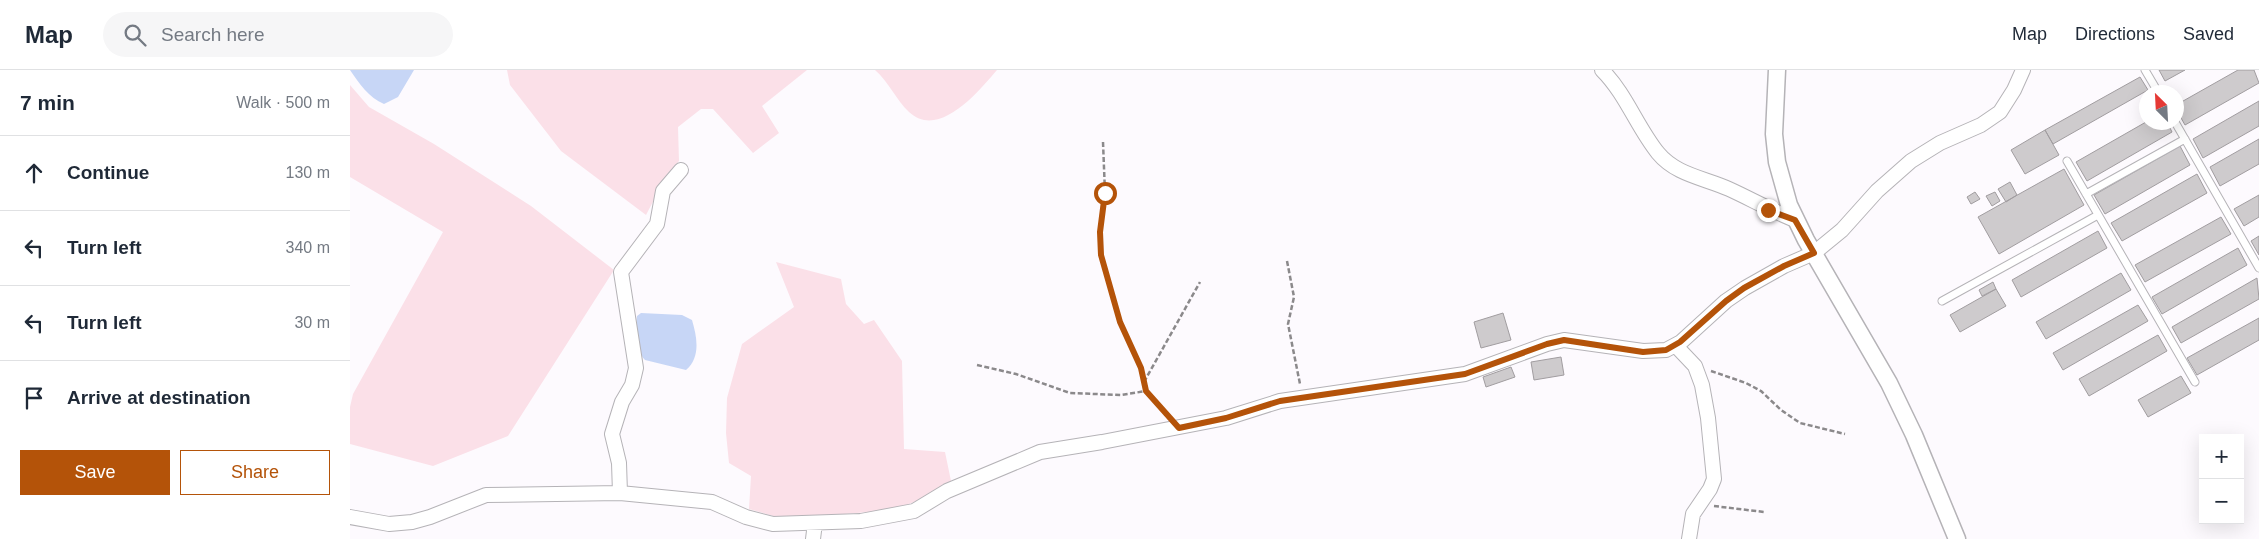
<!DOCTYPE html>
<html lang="en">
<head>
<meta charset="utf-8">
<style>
  body { margin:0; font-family:Arial,sans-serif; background:#f6f6f7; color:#1f2937 }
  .controls { position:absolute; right:15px; bottom:15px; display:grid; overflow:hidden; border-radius:0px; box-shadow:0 5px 20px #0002 }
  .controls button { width:45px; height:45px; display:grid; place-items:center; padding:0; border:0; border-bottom:1px solid #e0e1e3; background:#fff; color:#1f2937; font:25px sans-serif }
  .compass { position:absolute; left:1789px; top:15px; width:45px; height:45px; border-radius:50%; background:#fff; box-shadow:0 5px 20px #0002; rotate:336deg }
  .stop { position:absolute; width:15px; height:15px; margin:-11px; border:4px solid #b45309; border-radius:50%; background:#fff }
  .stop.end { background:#b45309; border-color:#fff; box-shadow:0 1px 5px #0008 }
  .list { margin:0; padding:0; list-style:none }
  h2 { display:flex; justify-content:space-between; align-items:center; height:65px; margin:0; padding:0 20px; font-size:21px }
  h2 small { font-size:16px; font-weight:400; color:#747a83 }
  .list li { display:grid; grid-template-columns:32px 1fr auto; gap:15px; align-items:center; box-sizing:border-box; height:75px; padding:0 20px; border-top:1px solid #e0e1e3 }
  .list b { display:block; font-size:19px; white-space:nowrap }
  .list em { font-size:16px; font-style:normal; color:#747a83 }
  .actions { display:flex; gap:10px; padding:15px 20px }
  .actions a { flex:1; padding:11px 0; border:1px solid #b45309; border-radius:0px; text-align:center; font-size:18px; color:#b45309 }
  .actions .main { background:#b45309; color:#fff }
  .icon { flex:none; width:28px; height:28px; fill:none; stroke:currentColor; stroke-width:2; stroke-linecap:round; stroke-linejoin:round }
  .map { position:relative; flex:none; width:1909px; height:469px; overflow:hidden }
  header { display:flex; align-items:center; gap:30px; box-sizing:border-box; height:70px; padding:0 25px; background:#fff; border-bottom:1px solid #e0e1e3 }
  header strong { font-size:24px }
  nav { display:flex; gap:28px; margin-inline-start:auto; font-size:18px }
  .search { width:350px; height:45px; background:#f6f6f7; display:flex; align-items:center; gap:12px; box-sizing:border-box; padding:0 18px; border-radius:28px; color:#747a83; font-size:19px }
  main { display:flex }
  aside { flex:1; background:#fff }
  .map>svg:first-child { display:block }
</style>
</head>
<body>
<header>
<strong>Map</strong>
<div class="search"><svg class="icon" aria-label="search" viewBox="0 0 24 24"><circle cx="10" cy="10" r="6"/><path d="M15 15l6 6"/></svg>Search here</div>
<nav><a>Map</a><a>Directions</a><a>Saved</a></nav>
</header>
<main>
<aside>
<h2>7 min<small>Walk · 500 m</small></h2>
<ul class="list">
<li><svg class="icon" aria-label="ahead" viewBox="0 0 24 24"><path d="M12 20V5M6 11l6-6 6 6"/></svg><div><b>Continue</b></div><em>130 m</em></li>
<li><svg class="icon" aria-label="left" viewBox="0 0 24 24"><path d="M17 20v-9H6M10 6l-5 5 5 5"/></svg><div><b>Turn left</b></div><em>340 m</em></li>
<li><svg class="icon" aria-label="left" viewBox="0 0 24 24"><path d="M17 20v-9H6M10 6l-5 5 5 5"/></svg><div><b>Turn left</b></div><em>30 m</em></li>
<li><svg class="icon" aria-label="arrive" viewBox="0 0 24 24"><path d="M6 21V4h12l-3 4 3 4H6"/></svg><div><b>Arrive at destination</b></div></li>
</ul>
<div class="actions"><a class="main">Save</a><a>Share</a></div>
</aside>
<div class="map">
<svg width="1909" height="469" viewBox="0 0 1909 469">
  <rect width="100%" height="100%" fill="#fdfafe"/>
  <!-- green -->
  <path fill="#fbe0e8" d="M157,0H457L412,36L429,63L403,83L363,39H351L328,57L329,91L318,103L296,145L211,81L160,15Z
    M525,0H647C629,21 589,70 559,42C546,30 539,12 525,0Z
    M0,15L19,37L84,74L181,136L264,200L158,366L83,396L0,374V337L3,324L93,162L0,107Z
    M426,192L491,209L496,234L514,254L524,250L552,291L554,379L595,382L601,411L577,427L543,440L434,449L399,439L401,406L379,393L376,363L377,328L392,274L444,237Z"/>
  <!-- water -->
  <path fill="#c7d6f6" d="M0,0H64L48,27L34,34C19,28 9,13 0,0Z
    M291,243L332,245L342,250C347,267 351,287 336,300L295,290C287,283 285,258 287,246Z"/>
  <!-- building -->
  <path fill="#cecbcd" stroke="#a19da0" d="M1809,0H1835L1815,11Z
    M1888,0H1904L1909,13L1835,55L1826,39V35Z
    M1790,7L1798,20L1703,74L1695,60Z
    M1909,31V56L1853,88L1843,69Z
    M1796,52H1817L1822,62L1737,111L1726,92Z
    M1695,60L1709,85L1675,104L1661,80Z
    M1909,69V94L1870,116L1860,97Z
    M1830,76L1840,95L1755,144L1744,125Z
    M1714,99L1734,135L1649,184L1628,147Z
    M1847,104L1857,123L1772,171L1761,153Z
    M1660,112L1667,125L1656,132L1648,119Z
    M1625,122L1630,129L1621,134L1617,127Z
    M1645,122L1650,131L1642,136L1636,126Z
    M1909,125V147L1894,156L1884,139Z
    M1871,147L1881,164L1795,212L1785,195Z
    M1748,161L1757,178L1671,227L1662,210Z
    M1909,166V185L1901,171Z
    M1888,178L1897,195L1812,244L1802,227Z
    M1771,203L1781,220L1696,269L1686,252Z
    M1907,208L1909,229L1831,273L1822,257Z
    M1643,212L1646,219L1632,226L1629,220Z
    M1646,219L1656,236L1610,262L1600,245Z
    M1788,235L1798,251L1713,300L1703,283Z
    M1153,243L1161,270L1131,278L1124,252Z
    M1909,248V270L1847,305L1837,288Z
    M1808,265L1817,281L1739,326L1729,309Z
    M1211,287L1214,305L1184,310L1181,292Z
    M1161,297L1165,307L1136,317L1133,307Z
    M1831,306L1841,323L1798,347L1788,330Z"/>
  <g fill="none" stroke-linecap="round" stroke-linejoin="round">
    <defs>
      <path id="service" d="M1795,0L1808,22
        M1825,52L1909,198
        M1717,91L1845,312
        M1736,124L1835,69
        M1592,231L1748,145"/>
      <path id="minor" d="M1252,0C1276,24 1287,57 1308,83C1326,105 1355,108 1379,119C1401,129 1422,141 1445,150
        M1326,276L1345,296L1352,315L1358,348L1364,409L1360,419L1343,444L1339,469
        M270,423L269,393L262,364L272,332L282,315L286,298L271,202L307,154L313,121L331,100
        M0,447L39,454L62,452L80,447L136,425L270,423L362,432L396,447L423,454L511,451L564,441L597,421L690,382L752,372L876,348L930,331L1115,304L1197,274L1214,270L1293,281L1316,280L1331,272L1376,231L1395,218L1434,196L1464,183L1492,160L1527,121L1561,91L1590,73L1631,55L1650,42L1664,20L1673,0
        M463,469L465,453"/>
      <path id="tertiary" d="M1427,0L1424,64L1427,92L1439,135L1456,170L1539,313L1564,365L1607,469"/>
    </defs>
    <!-- service casing -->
    <use href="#service" stroke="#b5b3b7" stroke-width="9"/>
    <!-- minor casing -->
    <use href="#minor" stroke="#b5b3b7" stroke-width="16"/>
    <!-- tertiary casing -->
    <use href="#tertiary" stroke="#b5b3b7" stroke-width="19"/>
    <!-- path -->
    <path stroke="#8b898b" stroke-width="2.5" stroke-dasharray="5 2.5" stroke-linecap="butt" d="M753,72L755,123L750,162L751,185L770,252L791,298L796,321L818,346
      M937,191L944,227L938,254L950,314
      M627,295L666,304L720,323L771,325L796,321
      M1361,301L1396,313L1411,321L1431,340L1450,353L1495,364
      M794,312L850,212
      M1364,436L1414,442"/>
    <!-- service -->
    <use href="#service" stroke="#fff" stroke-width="7"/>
    <!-- minor -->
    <use href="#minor" stroke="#fff" stroke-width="14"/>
    <!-- tertiary -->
    <use href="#tertiary" stroke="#fff" stroke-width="16"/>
  </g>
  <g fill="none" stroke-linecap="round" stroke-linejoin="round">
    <!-- route -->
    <path stroke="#b45309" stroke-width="6" d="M755,123L750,162L751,185L770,252L791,298L796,321L829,358L876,348L930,331L1115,304L1197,274L1214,270L1293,282L1316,280L1330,272L1376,231L1394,218L1434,196L1464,183L1445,150L1418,140"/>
  </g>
</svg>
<div class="controls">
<button>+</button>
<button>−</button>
</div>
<svg class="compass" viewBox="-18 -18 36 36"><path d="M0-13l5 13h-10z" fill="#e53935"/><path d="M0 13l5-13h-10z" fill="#747a83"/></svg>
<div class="stop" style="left:755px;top:123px"></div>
<div class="stop end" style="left:1418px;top:140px"></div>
</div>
</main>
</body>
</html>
